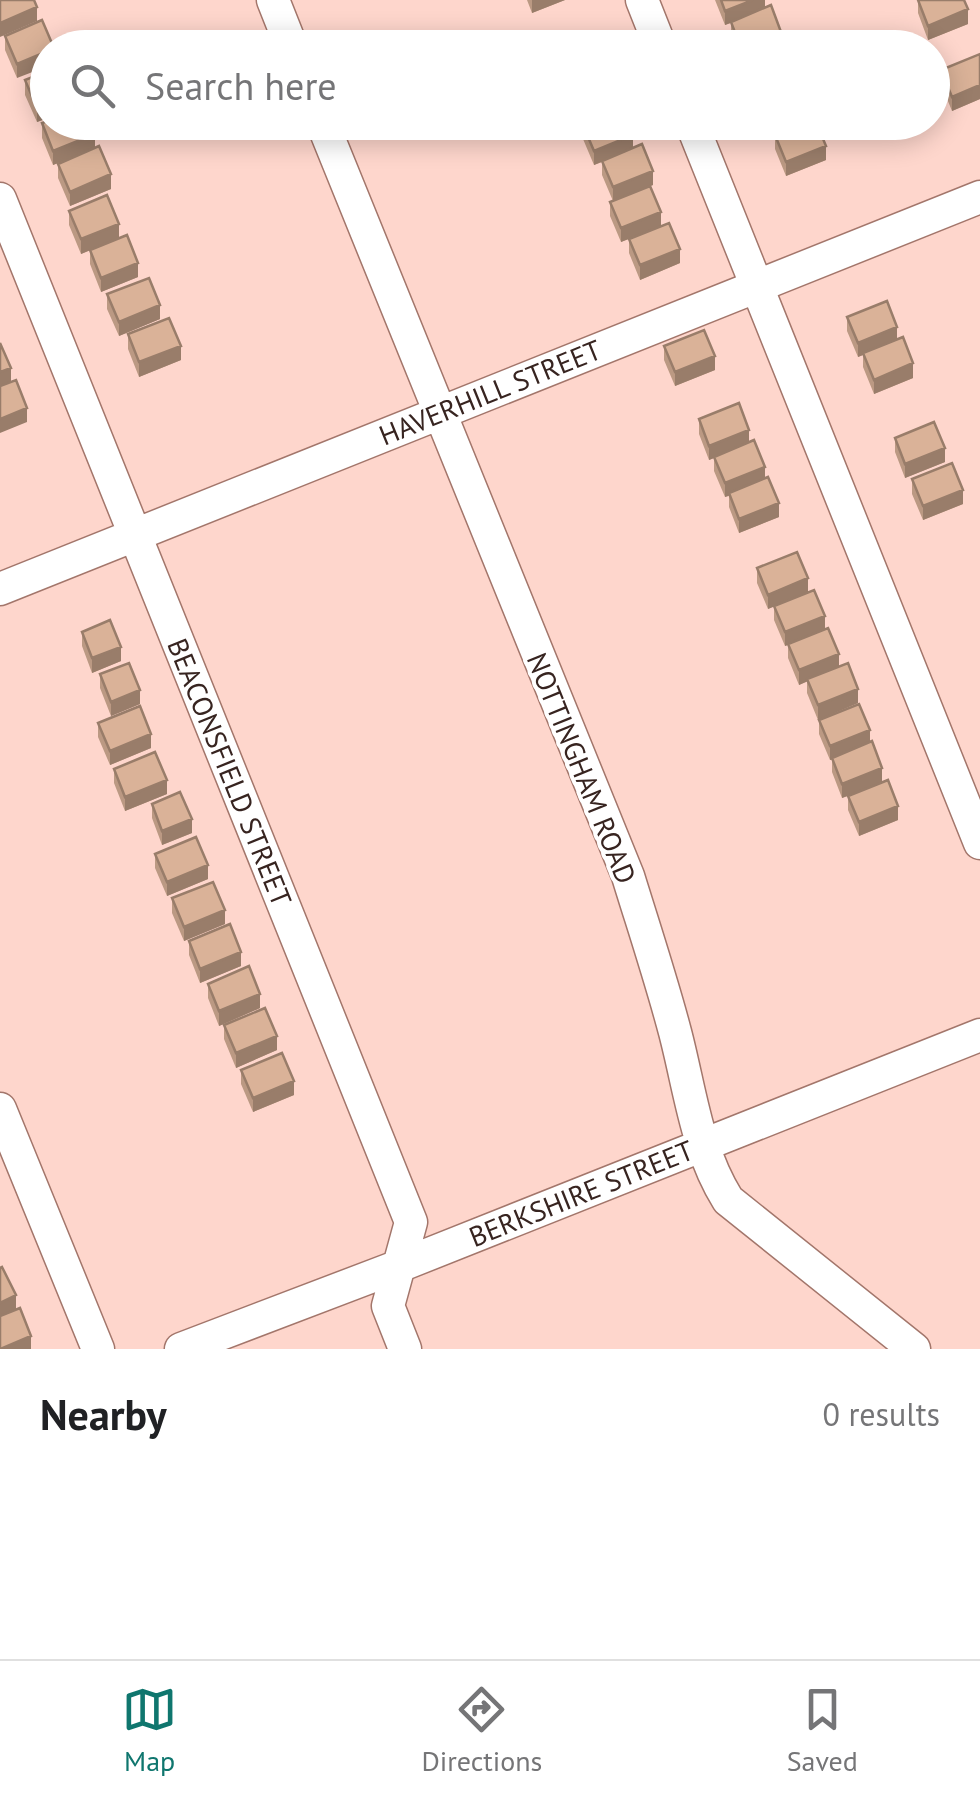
<!DOCTYPE html>
<html lang="en">
<head>
<meta charset="utf-8">
<style>
  body { margin:0; font-family:"PT Sans",sans-serif; background:#f2f2f2; color:#202124 }
  .list { margin:0; padding:0; list-style:none }
  h2 { display:flex; justify-content:space-between; align-items:center; height:130px; margin:0; padding:0 40px; font-size:42px }
  h2 small { font-size:32px; font-weight:400; color:#757577 }
  .icon { flex:none; width:55px; height:55px; fill:none; stroke:currentColor; stroke-width:2; stroke-linecap:round; stroke-linejoin:round }
  .map { position:relative; flex:none; width:980px; height:1349px; overflow:hidden }
  .search { position:absolute; background:#fff; box-shadow:0 5px 25px #0003; left:30px; right:30px; top:30px; height:110px; display:flex; align-items:center; gap:25px; box-sizing:border-box; padding:0 35px; border-radius:55px; color:#757577; font-size:38px }
  .sheet { height:310px; background:#fff }
  nav { display:flex; justify-content:space-around; align-items:center; box-sizing:border-box; height:140px; border-top:2px solid #e0e0e0; background:#fff; font-size:28px; color:#757577 }
  nav a { display:grid; justify-items:center; gap:5px }
  nav .on { color:#0f766e }
  .map>svg:first-child { display:block }
</style>
</head>
<body>
<div class="map">
<svg width="980" height="1349" viewBox="0 0 980 1349">
  <rect width="100%" height="100%" fill="#fed6cc"/>
  <g fill="none" stroke-linecap="round" stroke-linejoin="round">
    <defs>
      <path id="minor" d="M273,0L292,48
        M642,0L661,48
        M322,122L628,876C644,928 661,979 675,1032C690,1089 696,1149 728,1200L914,1349
        M691,122L980,843
        M0,199L411,1222L388,1306L405,1349
        M0,589L980,197
        M0,1109L98,1349
        M181,1349L399,1266L980,1035"/>
    </defs>
    <!-- minor casing -->
    <use href="#minor" stroke="#a3766b" stroke-width="35"/>
    <!-- minor -->
    <use href="#minor" stroke="#fff" stroke-width="32"/>
  </g>
  <!-- wall -->
  <path fill="#bb9983" d="M527,0H565L532,13Z
    M715,0H765V8L782,48H736L731,36V23L725,25Z
    M918,0L968,24L928,40L918,13Z
    M42,20L17,78L5,50V36Z
    M980,54V99L952,111L941,84V70Z
    M48,71V118L37,122L25,95V80Z
    M578,122H628L633,148L653,185L650,186L661,226L621,242L610,216V202L613,201L602,175V162L594,165L583,139V126L580,127Z
    M766,122H816L826,160L786,176L775,149V138L773,139Z
    M42,123L95,148L53,165L42,138Z
    M58,164L111,189L70,206L58,178Z
    M69,211L119,238L81,254L69,225Z
    M629,239L680,263L640,280L629,253Z
    M90,250L138,277L101,292L90,264Z
    M107,294L160,319L119,336L107,309Z
    M847,317L897,339L913,378L874,394L863,367V355L858,357L847,331Z
    M128,334L181,360L139,377L128,349Z
    M664,346L715,370L675,386L664,360Z
    M699,419L749,442L765,478L779,517L739,533L729,507V496L725,497L714,471V458L709,460L699,434Z
    M895,438L945,462L905,478L895,452Z
    M912,479L963,504L923,520L912,494Z
    M757,568L808,592L839,666L858,703L818,720L807,693V681L799,685L788,658V645L785,646L774,620V606L768,609L757,583Z
    M82,632L121,661L92,673L82,646Z
    M100,674L140,704L111,716L100,688Z
    M819,720L870,742L882,782L898,820L859,836L848,810V796L842,798L832,772V760H830L819,734Z
    M98,723L151,748L110,765L98,737Z
    M114,769L167,794L125,811L114,783Z
    M152,804L192,833L162,845L152,818Z
    M155,854L208,879L167,896L155,868Z
    M172,898L225,924L184,941L172,913Z
    M189,941L241,966L200,983L189,955Z
    M208,984L260,1008L219,1026L208,998Z
    M224,1025L277,1050L236,1068L224,1039Z
    M241,1070L294,1095L253,1112L241,1084Z"/>
  <!-- shaded-wall -->
  <path fill="#997d6a" d="M532,0H565L532,13Z
    M753,0H765V9L725,25V11Z
    M37,7V21L0,37V23Z
    M968,9V24L928,40V26Z
    M781,32V46L778,48H743Z
    M48,51V66L17,78V64Z
    M980,85V99L952,111V97Z
    M48,104V118L37,122V108Z
    M778,122H812L773,139V125Z
    M95,134V148L53,165V151Z
    M633,135V149L594,165V151Z
    M826,146V160L786,176V162Z
    M653,171V185L613,201V187Z
    M111,174V189L70,206V192Z
    M661,212V226L621,242V228Z
    M119,224V238L81,254V239Z
    M680,249V263L640,280V265Z
    M138,263V277L101,292V278Z
    M160,305V319L119,336V322Z
    M897,327V341L858,357V343Z
    M181,346V360L139,377V362Z
    M715,356V370L675,386V372Z
    M913,363V378L874,394V380Z
    M11,368V382L0,386V372Z
    M27,408V422L0,433V419Z
    M749,430V444L709,460V446Z
    M945,448V462L905,478V464Z
    M765,467V481L725,497V483Z
    M963,490V504L923,520V506Z
    M779,503V517L739,533V519Z
    M808,578V593L768,609V595Z
    M825,616V630L785,646V632Z
    M121,647V661L92,673V658Z
    M839,654V668L799,685V670Z
    M858,689V703L818,720V705Z
    M140,690V704L111,716V702Z
    M870,730V744L830,760V746Z
    M151,734V748L110,765V751Z
    M882,768V782L842,798V784Z
    M167,780V794L125,811V797Z
    M898,806V820L859,836V822Z
    M192,819V833L162,845V831Z
    M208,865V879L167,896V882Z
    M225,910V924L184,941V927Z
    M241,952V966L200,983V969Z
    M260,994V1008L219,1026V1011Z
    M277,1036V1050L236,1068V1053Z
    M294,1081V1095L253,1112V1098Z
    M16,1295V1309L0,1317V1303Z
    M31,1336V1349H0Z"/>
  <!-- building -->
  <path fill="#dab298" stroke="#997d6a" stroke-width="2.5" d="M0,0H34L37,7L0,23Z
    M721,0H753L725,11Z
    M918,0H964L968,9L928,26Z
    M771,5L781,32L741,48L731,22Z
    M42,20L54,48H48V51L17,64L5,36Z
    M593,33L599,48H556Z
    M980,54V85L952,97L941,70Z
    M48,71V104L37,108L25,80Z
    M48,121V122H90L95,134L53,151L42,123Z
    M588,122H628L633,135L594,151L583,125Z
    M807,122H816L826,146L786,162L775,135Z
    M642,144L653,171L613,187L602,161Z
    M99,146L111,174L70,192L58,164Z
    M650,186L661,212L621,228L610,202Z
    M107,195L119,224L81,239L69,211Z
    M669,223L680,249L640,265L629,239Z
    M127,235L138,263L101,278L90,250Z
    M149,278L160,305L119,322L107,294Z
    M887,301L897,327L858,343L847,317Z
    M169,318L181,346L139,362L128,334Z
    M704,330L715,356L675,372L664,346Z
    M903,337L913,363L874,380L863,353Z
    M0,343L11,368L0,372Z
    M16,380L27,408L0,419V386Z
    M739,403L749,430L709,446L699,419Z
    M934,422L945,448L905,464L895,438Z
    M754,440L765,467L725,483L714,457Z
    M952,463L963,490L923,506L912,479Z
    M768,477L779,503L739,519L729,493Z
    M797,552L808,578L768,595L757,568Z
    M814,590L825,616L785,632L774,606Z
    M110,620L121,647L92,658L82,632Z
    M828,628L839,654L799,670L788,644Z
    M129,663L140,690L111,702L100,674Z
    M848,663L858,689L818,705L807,679Z
    M859,704L870,730L830,746L819,720Z
    M140,706L151,734L110,751L98,723Z
    M872,741L882,768L842,784L832,758Z
    M155,752L167,780L125,797L114,769Z
    M888,780L898,806L859,822L848,796Z
    M180,792L192,819L162,831L152,804Z
    M196,837L208,865L167,882L155,854Z
    M213,882L225,910L184,927L172,898Z
    M230,924L241,952L200,969L189,941Z
    M249,966L260,994L219,1011L208,984Z
    M265,1008L277,1036L236,1053L224,1025Z
    M282,1053L294,1081L253,1098L241,1070Z
    M2,1267L16,1295L0,1303V1268Z
    M20,1308L31,1336L0,1349V1316Z"/>
  <g text-anchor="middle" dominant-baseline="central" stroke-width="8" stroke-linejoin="round" paint-order="stroke">
    <!-- street labels -->
    <g font-size="28" fill="#372420" stroke="#fff">
      <text transform="translate(490 392) rotate(-22)">HAVERHILL STREET</text>
      <text transform="translate(582 768) rotate(68)">NOTTINGHAM ROAD</text>
      <text transform="translate(230 772) rotate(68)">BEACONSFIELD STREET</text>
      <text transform="translate(581 1193) rotate(-22)">BERKSHIRE STREET</text>
    </g>
  </g>
</svg>
<div class="search"><svg class="icon" aria-label="search" viewBox="0 0 24 24"><circle cx="10" cy="10" r="6"/><path d="M15 15l6 6"/></svg>Search here</div>
</div>
<section class="sheet">
<h2>Nearby<small>0 results</small></h2>
<ul class="list">
</ul>
</section>
<nav>
<a class="on"><svg class="icon" aria-label="map" viewBox="0 0 24 24"><path d="M3 6l6-2 6 2 6-2v14l-6 2-6-2-6 2zM9 4v14M15 6v14"/></svg>Map</a>
<a><svg class="icon" aria-label="directions" viewBox="0 0 24 24"><path d="M12 3l9 9-9 9-9-9zM9 14v-3h6M13 9l2 2-2 2"/></svg>Directions</a>
<a><svg class="icon" aria-label="saved" viewBox="0 0 24 24"><path d="M7 4h10v16l-5-4-5 4z"/></svg>Saved</a>
</nav>
</body>
</html>
